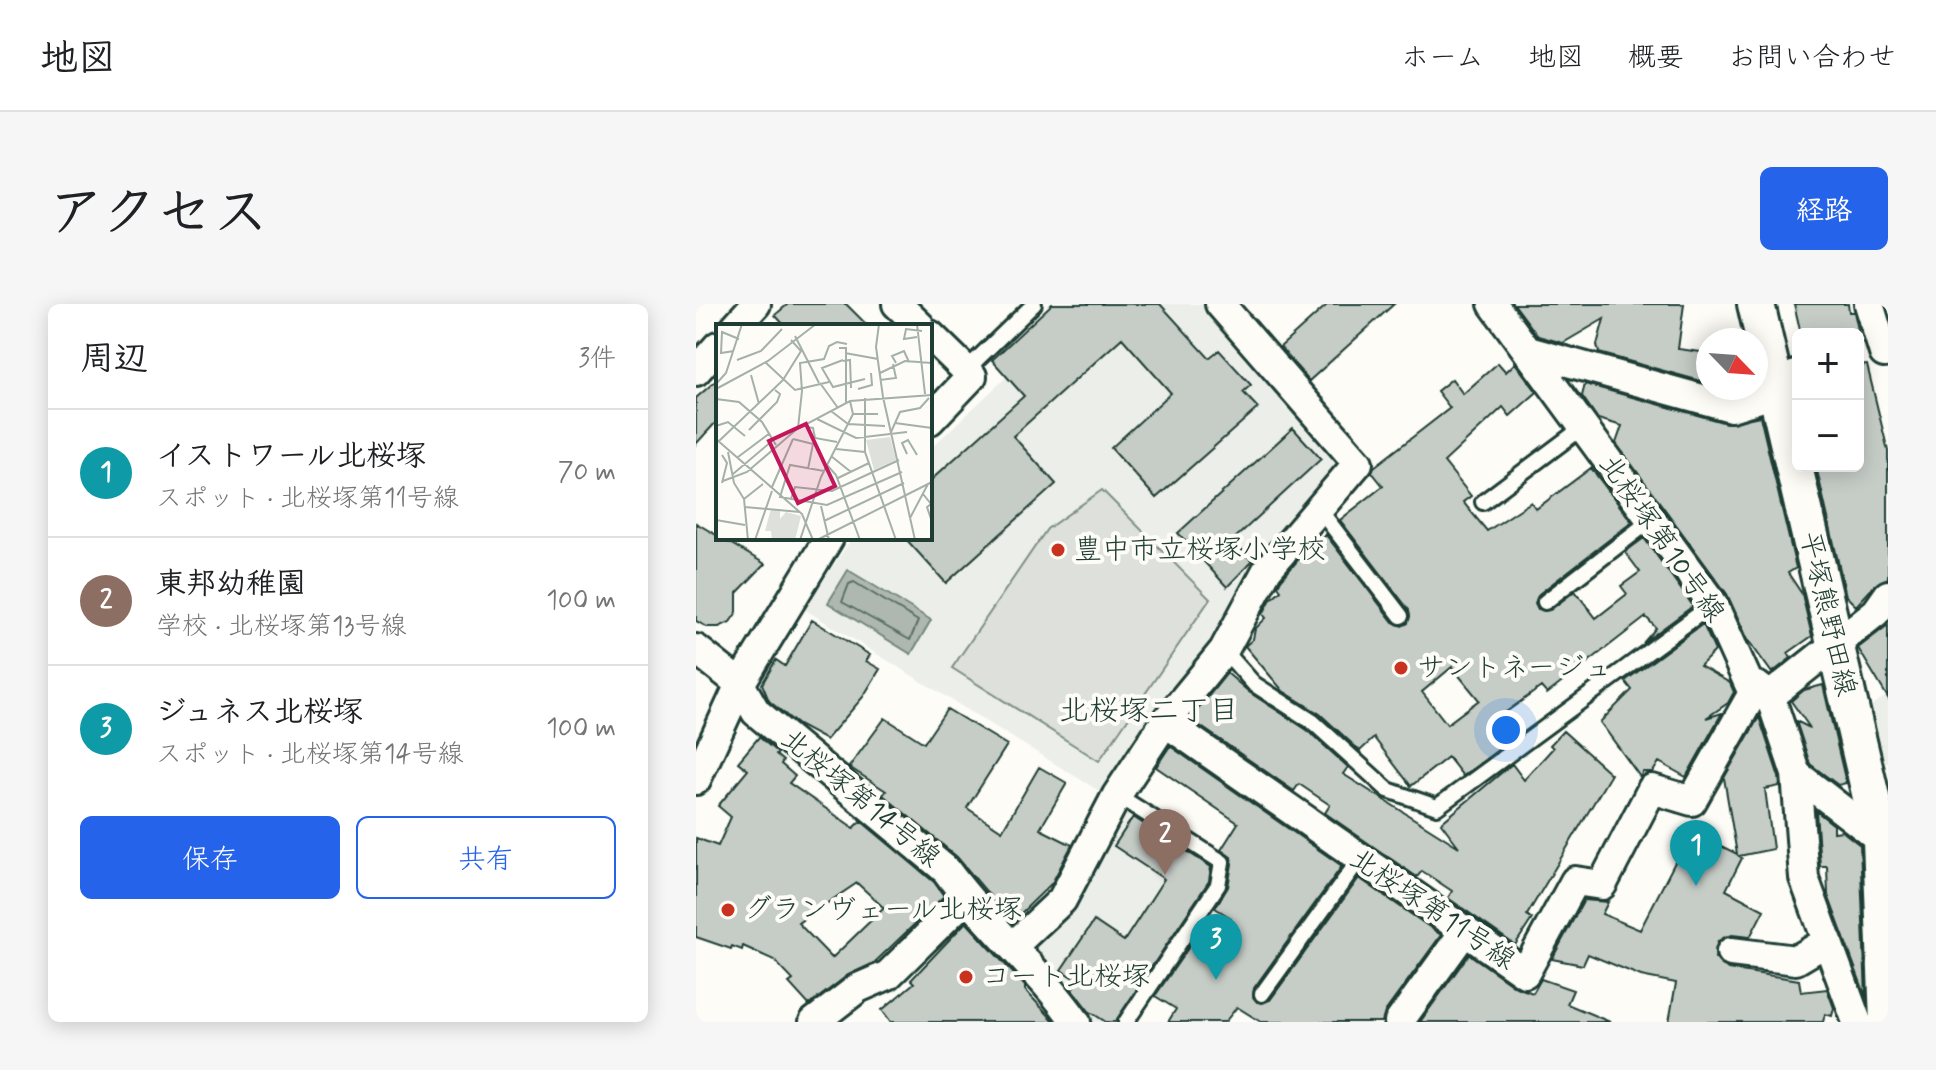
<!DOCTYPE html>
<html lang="ja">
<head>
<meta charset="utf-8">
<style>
  body { margin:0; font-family:Mynerve,"Klee One",sans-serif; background:#f6f6f6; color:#202124 }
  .controls { position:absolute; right:24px; top:24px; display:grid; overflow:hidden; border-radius:12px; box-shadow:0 4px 20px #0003 }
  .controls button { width:72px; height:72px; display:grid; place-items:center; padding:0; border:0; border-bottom:2px solid #e0e0e0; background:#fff; color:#202124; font:40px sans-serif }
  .compass { position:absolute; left:1000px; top:24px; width:72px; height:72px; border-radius:50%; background:#fff; box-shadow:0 4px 20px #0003; rotate:115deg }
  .you { position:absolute; left:810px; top:426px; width:28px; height:28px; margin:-20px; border:6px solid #fff; border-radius:50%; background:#1a73e8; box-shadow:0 0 0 12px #1a73e833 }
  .badge { display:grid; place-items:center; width:52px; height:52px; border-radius:50%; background:#2563eb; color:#fff; font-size:26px; font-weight:700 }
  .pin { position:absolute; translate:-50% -66px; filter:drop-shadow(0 2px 4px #0008) }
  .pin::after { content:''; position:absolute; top:42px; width:28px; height:24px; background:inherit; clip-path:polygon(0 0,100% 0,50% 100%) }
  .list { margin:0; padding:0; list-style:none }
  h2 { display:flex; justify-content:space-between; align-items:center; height:104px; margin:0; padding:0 32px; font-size:34px }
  h2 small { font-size:26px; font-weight:400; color:#757577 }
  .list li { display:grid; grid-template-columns:52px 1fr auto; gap:24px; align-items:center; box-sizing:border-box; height:128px; padding:0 32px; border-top:2px solid #e0e0e0 }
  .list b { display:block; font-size:30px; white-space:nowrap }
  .list p { margin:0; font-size:26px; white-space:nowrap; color:#757577 }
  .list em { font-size:26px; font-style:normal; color:#757577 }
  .actions { display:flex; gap:16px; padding:24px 32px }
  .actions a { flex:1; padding:18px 0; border:2px solid #2563eb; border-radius:12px; text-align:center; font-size:28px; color:#2563eb }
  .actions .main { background:#2563eb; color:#fff }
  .map { position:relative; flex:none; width:1192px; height:718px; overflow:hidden; border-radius:12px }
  header { display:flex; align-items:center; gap:48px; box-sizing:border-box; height:112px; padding:0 40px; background:#fff; border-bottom:2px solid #e0e0e0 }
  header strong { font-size:38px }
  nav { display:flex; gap:44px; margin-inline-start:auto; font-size:28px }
  .intro { display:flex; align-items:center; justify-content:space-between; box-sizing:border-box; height:192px; padding:0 48px }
  h1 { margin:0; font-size:56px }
  .button { padding:20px 36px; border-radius:12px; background:#2563eb; color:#fff; font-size:28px; font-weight:700 }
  main { display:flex; gap:48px; padding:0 48px }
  aside { flex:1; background:#fff; border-radius:12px; box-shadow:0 4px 20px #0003 }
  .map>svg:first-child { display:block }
</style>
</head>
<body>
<header>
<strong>地図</strong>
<nav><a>ホーム</a><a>地図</a><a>概要</a><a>お問い合わせ</a></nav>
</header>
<div class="intro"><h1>アクセス</h1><a class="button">経路</a></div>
<main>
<aside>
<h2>周辺<small>3件</small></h2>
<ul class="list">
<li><span class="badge" style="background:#0f9aa8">1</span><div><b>イストワール北桜塚</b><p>スポット · 北桜塚第11号線</p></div><em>70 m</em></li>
<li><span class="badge" style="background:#8d6e63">2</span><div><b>東邦幼稚園</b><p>学校 · 北桜塚第13号線</p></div><em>100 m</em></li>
<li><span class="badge" style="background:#0f9aa8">3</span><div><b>ジュネス北桜塚</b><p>スポット · 北桜塚第14号線</p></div><em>100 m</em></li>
</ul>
<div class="actions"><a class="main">保存</a><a>共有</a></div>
</aside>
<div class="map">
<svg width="1192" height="718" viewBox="0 0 1192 718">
  <rect width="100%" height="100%" fill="#fdfcf7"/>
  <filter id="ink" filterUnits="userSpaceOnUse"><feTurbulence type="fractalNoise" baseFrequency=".0125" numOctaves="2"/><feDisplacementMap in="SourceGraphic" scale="16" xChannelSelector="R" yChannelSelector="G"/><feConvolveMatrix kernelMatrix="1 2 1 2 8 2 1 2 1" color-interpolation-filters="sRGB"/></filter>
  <g filter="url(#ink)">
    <!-- built -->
    <path fill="#eceee9" d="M388,0H512L648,152L521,339L502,354L408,490L108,305L156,234H234V145Z
      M1192,391V458L1185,460L1174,402Z
      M427,502L518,558L520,568L419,718H392L353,662L327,639Z"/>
    <!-- green -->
    <path fill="#dde0db" stroke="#7e8e88" stroke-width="2" d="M406,186L514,295L403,457L256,364L351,225Z"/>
    <!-- water -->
    <path fill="#aeb8b1" stroke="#75877f" stroke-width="2" d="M152,266L235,316L215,350L132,299Z"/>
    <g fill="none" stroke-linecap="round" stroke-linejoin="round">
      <!-- shore -->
      <path stroke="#586e66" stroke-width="2" d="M158,278L222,317L214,336L146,298L153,280Z"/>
    </g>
    <!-- building -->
    <path fill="#c6cdc7" stroke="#1f3d34" stroke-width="2" fill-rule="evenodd" d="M92,0H150L172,22H89L79,11Z
      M356,0H464L513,54L523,46L555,81L547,88L562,104L460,194L415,144L475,89L426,34L317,132L360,180L250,279L209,234H234V177L328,92L296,56Z
      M632,0H698L613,77L584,43Z
      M818,0H988L982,45L1012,49V79L903,49L901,41L908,15L867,39L842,32Z
      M1098,0H1152L1153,8H1158L1163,30H1105Z
      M802,59L810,68L819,59L841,88L814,112L807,103L748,158L775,192L767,198L791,227L835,198L840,205L895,164L936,218L843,290L839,299L842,305L854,306L879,287L900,314L931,290L925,282L944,268L929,248L948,234L997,302L947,339L960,324L950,313L851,390L845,383L799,416L807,427L797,436L803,445L767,472L752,453L715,482L678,434L664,447L624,410L587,387L549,342L557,335L559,325L570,314L567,310L575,295L585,286L582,282L585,276L612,244L630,231L697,318L706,322L712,319L713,306L644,216L687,182L676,168L678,163L754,104L741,87L756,75L767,90ZM756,363L783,396L751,420L726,388Z
      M1171,61L1192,147V274L1179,281L1160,302L1150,292L1120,162H1162V62Z
      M22,75V116L0,140V94Z
      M889,80L1030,119L1064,112L1100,264L1092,269L1106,290L1116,332L1092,349L1095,354L1076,369L1052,336L1031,290L920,139L926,122L902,115L886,92Z
      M597,124L625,155L537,236L556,257L531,283L482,229Z
      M0,219L69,260L41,289V308L34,318L23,323H11L0,317Z
      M116,316L174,351L170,357L184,365L167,393L130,436L102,421L73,397L66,380L80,356L89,362Z
      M1007,320L1019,347L1004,362L1034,379L1038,388L1032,399L1010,414L1026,409L990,473L963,458L957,468H947L944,473L904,418L936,386L929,377Z
      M1192,321V394L1162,344Z
      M531,369L553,388L611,426L652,463L647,470L763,543L745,519L816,460L828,476L857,444L854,441L867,427L915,470L831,611L836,615L819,641L752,594L756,587L726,567L721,573L629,509L634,501L603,480L598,487L494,415Z
      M1127,381L1150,479L1142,481L1114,460L1100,417L1114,424L1095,397L1108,386Z
      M251,405L311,441L271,504L306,527L343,463L371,479L344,525L376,541L356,579L316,618L261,553L187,491L190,487L153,463L189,414L228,439Z
      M1063,413L1083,473L1084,482L1069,485L1077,545L1043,552L1046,554L1030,586L1068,606L1054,633L1036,631L1022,637L1019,654L1032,665L1103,676L1105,688L1131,685L1138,704L1136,712L1129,710L1127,718H973L980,679L945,672L892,650L887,661L856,655L888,596L912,598L906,610L944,626L995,527L1041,550L1028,474Z
      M63,433L82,449L80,451L87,457L85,460L99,472L93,479L158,524L165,517L238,578L248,592L178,659L152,671L113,701L93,679L97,676L78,656L47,642L46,646L36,642L35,645L0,633V534L22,542L35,513L22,502L52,466L42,458ZM161,579L188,604L136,654L102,619Z
      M474,442L646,562L558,684L557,693L561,698L574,696L663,574L745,631L689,708L686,718H565L541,703L529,718H472L480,705L459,692L495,640L512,651L535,614L519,604L532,583L536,560L535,553L525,546L542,519L460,463Z
      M1120,507L1138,521V528L1146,527L1164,541L1170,693L1132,591L1131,562H1124Z
      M437,513L515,563L513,577L419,718H410L393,707L376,685L382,677L365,666L398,617L428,637L468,575L418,542Z
      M270,618L329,682V686L359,718H195L186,706L218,679L215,676Z
      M773,650L820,683L837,689L845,675L877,686L871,700L914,718H724Z"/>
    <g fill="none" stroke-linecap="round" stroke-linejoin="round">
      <defs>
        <path id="service" d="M270,66L338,0
          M787,198L887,123
          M623,205L705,312
          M849,298L955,216
          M528,346L558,380L617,418L692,486L741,503L1017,300
          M421,491L526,558L522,581L430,718
          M566,690L663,556"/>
        <path id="minor" d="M201,0L224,22
          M797,0L1017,300L1057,389
          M1173,0L1188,49
          M40,22L60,0
          M234,31L276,72L234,116
          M832,47L1035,103L1080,89
          M0,67L22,42
          M1078,81L1102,70
          M0,345L44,380L60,408L250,566C289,620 341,663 380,718
          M1074,392L1100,470L1185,536
          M1074,392L1180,308L1192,291
          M469,418L829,669L879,577L906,581L956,485L996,497L1061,382L1074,392
          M1100,470L1108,574L1161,718
          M0,476L44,380L133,234
          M317,642L366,596L421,491L469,418L528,346L571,266L662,159L524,0
          M1035,648L1100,656L1132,637
          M118,718L162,684L192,671L270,594
          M703,718L768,628"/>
        <path id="tertiary" d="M1060,0L1185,536L1192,718"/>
      </defs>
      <!-- service casing -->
      <use href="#service" stroke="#1f3d34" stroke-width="20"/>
      <!-- minor casing -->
      <use href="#minor" stroke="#1f3d34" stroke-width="34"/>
      <!-- tertiary casing -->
      <use href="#tertiary" stroke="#1f3d34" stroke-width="42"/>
      <!-- service -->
      <use href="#service" stroke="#fdfcf7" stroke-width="14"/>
      <!-- minor -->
      <use href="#minor" stroke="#fdfcf7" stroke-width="28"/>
      <!-- tertiary -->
      <use href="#tertiary" stroke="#fdfcf7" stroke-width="36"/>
    </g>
  </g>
  <!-- markers -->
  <g fill="#c8321e" stroke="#fdfcf7" stroke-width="3">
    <circle cx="362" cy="246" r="8"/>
    <circle cx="705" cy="364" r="8"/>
    <circle cx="32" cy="606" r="8"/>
    <circle cx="270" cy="673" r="8"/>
  </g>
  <g text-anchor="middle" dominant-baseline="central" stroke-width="8" stroke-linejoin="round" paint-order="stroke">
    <!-- street labels -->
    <g font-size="28" fill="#1f3d34" stroke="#fdfcf7">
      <text transform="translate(965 235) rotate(55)">北桜塚第10号線</text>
      <text transform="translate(1131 310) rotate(77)">平塚熊野田線</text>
      <text transform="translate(164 495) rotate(40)">北桜塚第14号線</text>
      <text transform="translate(736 606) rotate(34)">北桜塚第11号線</text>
    </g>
    <!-- poi labels -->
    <g font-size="28" fill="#1f3d34" stroke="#fdfcf7" text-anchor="start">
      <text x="378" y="246">豊中市立桜塚小学校</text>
      <text x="721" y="364">サントネージュ</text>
      <text x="48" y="606">グランヴェール北桜塚</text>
      <text x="286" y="673">コート北桜塚</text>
    </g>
    <!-- neighbourhood labels -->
    <g font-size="30" fill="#1f3d34" stroke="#fdfcf7">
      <text x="453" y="407">北桜塚二丁目</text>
    </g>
  </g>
  <!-- overview -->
  <g transform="translate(20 20)">
    <rect width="216" height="216" fill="#fdfcf7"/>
    <path d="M174,113L180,136L158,146L150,116ZM55,185L64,187V195L70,188L85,192L79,216H56L55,207H49Z" fill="#dde0db"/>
    <path fill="none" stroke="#a4b0a9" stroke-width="2" d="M163,0L160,23L167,73L199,216M201,0L209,70M79,12L103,59M201,13L188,15L190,5L206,7M123,24H130V79M18,27L5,29L6,8L23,15M129,29L162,35M21,36L45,27L66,5M127,36L106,44L117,63L149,55M127,37L134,36L135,64M49,38L79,66L113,58M180,39L176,32L188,27L193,38M164,49L189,37L216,39M35,51L43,80M67,56L85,27L75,16M164,56L180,54L177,40M104,59L122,84M0,60L10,49L26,0M0,65L52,37L100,0M142,65L156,61L155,49M86,67L84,39L108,35L113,22L121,18L131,20M149,74V128L180,216M0,75L23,78L46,98L60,121M115,87L132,100L169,102M137,90H162M101,95L140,114L191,108M179,99L216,104M0,102L12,98L29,112M90,103L97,104L99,114L121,118M82,104L86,67M33,106L61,78L64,70L59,66M175,108L184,88L204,84L213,74M0,115L86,190L97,216M77,115L97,120L92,145M3,117L67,56M120,125L149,128M12,128L18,159L28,175L32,216M191,130L186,119L192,116L201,131M115,132L135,148M22,133L54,109M111,141L120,151L144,216M108,147L74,141L64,173L111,181L186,148M17,150L56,117M122,154L153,139M7,157L31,148L81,105L134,77L216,71M6,159L11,139L6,131M56,163L77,115M207,170L215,180L211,183L216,198M28,175L47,160M75,175L79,163L116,167L183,136M105,182L113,216M29,183L84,188M194,194L212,160M0,196L29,201M108,197L188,159M39,216L56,167M84,216L105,153L137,90L134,77M101,216L216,158"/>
    <path fill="#c2185b" fill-opacity="0.15" stroke="#c2185b" stroke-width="4" d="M90,100L119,162L82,179L53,117Z"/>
    <rect width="216" height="216" fill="none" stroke="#1f3d34" stroke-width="4"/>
  </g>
</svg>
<div class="controls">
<button>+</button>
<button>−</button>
</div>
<svg class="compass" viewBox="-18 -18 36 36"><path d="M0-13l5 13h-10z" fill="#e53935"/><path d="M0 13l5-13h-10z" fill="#757577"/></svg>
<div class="you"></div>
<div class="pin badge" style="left:1000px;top:582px;background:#0f9aa8">1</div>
<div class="pin badge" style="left:469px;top:571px;background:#8d6e63">2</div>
<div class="pin badge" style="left:520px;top:676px;background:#0f9aa8">3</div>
</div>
</main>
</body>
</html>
